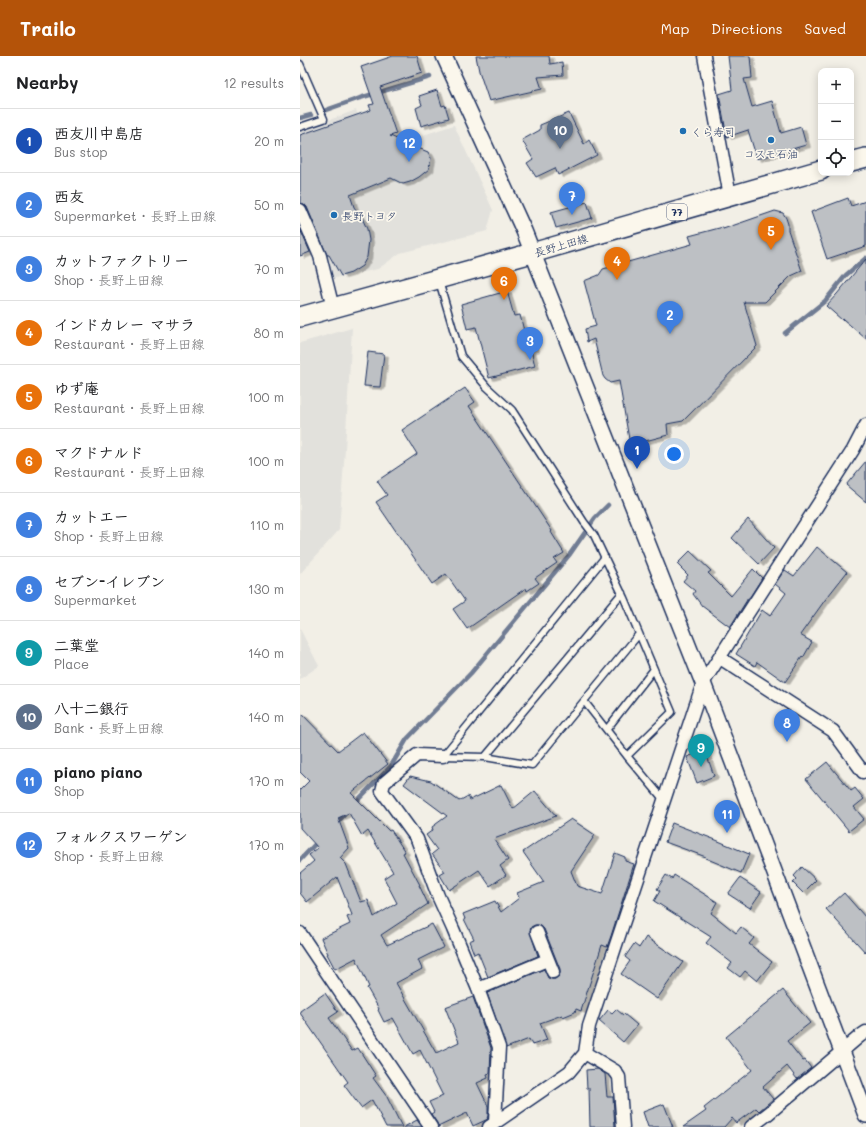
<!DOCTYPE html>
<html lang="en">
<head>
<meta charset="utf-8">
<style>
  body { margin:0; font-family:Mali,"Klee One",sans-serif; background:#f6f6f6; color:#202124 }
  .controls { position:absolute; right:12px; top:12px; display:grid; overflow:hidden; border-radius:8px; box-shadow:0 2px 10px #0003 }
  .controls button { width:36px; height:36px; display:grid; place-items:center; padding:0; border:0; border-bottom:1px solid #e0e0e0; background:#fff; color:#202124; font:20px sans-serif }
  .you { position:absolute; left:374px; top:398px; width:14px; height:14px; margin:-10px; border:3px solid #fff; border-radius:50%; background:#1a73e8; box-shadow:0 0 0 6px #1a73e833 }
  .badge { display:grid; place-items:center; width:26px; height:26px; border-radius:50%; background:#b45309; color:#fff; font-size:13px; font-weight:700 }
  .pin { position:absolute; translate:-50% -33px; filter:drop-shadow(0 1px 2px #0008) }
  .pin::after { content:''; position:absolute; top:21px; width:14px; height:12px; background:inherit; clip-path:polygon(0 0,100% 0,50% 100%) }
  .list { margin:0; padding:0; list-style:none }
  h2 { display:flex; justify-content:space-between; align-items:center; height:52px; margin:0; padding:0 16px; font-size:17px }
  h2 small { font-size:13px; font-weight:400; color:#757577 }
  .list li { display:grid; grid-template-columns:26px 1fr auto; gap:12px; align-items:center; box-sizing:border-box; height:64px; padding:0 16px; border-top:1px solid #e0e0e0 }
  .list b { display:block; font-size:15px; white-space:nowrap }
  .list p { margin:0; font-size:13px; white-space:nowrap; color:#757577 }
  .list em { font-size:13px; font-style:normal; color:#757577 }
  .icon { flex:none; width:22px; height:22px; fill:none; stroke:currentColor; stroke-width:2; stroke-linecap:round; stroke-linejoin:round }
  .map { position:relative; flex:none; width:566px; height:1071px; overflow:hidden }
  header { display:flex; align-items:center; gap:24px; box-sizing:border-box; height:56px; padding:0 20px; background:#b45309; color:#fff }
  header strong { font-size:19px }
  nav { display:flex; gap:22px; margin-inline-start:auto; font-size:14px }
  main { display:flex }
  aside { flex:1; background:#fff }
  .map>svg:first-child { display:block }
</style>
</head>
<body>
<header>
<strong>Trailo</strong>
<nav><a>Map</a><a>Directions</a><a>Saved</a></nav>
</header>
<main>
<aside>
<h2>Nearby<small>12 results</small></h2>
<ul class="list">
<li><span class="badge" style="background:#1a4fb4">1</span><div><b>西友川中島店</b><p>Bus stop</p></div><em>20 m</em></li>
<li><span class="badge" style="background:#3f7fe0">2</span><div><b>西友</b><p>Supermarket · 長野上田線</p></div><em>50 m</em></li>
<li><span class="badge" style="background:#3f7fe0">3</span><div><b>カットファクトリー</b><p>Shop · 長野上田線</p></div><em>70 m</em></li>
<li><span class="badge" style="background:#e8710a">4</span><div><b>インドカレー マサラ</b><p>Restaurant · 長野上田線</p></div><em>80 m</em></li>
<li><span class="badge" style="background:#e8710a">5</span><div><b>ゆず庵</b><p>Restaurant · 長野上田線</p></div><em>100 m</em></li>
<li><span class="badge" style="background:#e8710a">6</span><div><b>マクドナルド</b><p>Restaurant · 長野上田線</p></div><em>100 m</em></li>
<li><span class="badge" style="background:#3f7fe0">7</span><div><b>カットエー</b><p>Shop · 長野上田線</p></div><em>110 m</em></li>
<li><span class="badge" style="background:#3f7fe0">8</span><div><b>セブン-イレブン</b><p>Supermarket</p></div><em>130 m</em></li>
<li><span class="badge" style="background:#0f9aa8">9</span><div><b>二葉堂</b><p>Place</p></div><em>140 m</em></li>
<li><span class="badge" style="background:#5c6f8a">10</span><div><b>八十二銀行</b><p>Bank · 長野上田線</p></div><em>140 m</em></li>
<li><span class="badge" style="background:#3f7fe0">11</span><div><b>piano piano</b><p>Shop</p></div><em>170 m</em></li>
<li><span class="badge" style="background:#3f7fe0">12</span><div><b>フォルクスワーゲン</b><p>Shop · 長野上田線</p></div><em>170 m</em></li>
</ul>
</aside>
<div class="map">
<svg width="566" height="1071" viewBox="0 0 566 1071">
  <defs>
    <filter id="shadow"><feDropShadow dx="4.5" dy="2.5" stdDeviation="0" flood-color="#0004"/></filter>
  </defs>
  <rect width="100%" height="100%" fill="#f2efe6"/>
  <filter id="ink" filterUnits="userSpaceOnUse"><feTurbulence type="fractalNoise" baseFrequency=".025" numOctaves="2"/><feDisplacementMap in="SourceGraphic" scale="8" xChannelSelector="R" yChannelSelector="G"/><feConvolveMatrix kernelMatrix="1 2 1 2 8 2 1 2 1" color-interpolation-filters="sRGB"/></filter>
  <g filter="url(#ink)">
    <!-- built -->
    <path fill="#e2e1dc" d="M56,54L71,96L154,69L193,154L187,175L100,197L78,213L31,223L0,146V75Z
      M52,272L45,393L39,474L0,518V287Z
      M0,573L19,610L0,623Z"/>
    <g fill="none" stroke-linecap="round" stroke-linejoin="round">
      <!-- stream -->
      <path stroke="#707b93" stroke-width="4.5" d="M26,54L60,42L130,21
        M0,62L11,59
        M485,277L525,245L546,219L566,202
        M55,747L91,710L107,683L171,617L270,498L295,462L308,449
        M36,768L47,756
        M0,804L19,784"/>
    </g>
    <!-- building -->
    <path fill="#bdc0c4" stroke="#1b2f5e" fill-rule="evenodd" filter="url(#shadow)" d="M93,0H117L122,17L80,31L96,78L90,80L97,83L99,90L106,87L128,96L131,102L129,113L119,121L110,126L103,128L91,122L50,139L54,151L62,162L67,173L69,184L67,201L62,210L51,217L41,220L29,199H27L7,151L4,148L0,147V79L71,54L69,49L74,48L61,11Z
      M176,0H249L250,8L262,6L263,19L238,21L242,33L189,45L179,15Z
      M428,0H450L452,22L444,23L452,51L472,45L481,77L501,71L506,89L457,103L448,74L427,81L419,38L432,34Z
      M137,34L142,50L145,49L149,62L121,70L116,52L122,49L119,40Z
      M269,57L284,88L289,84L297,99L258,119L255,112L236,121L227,107L233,103L222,84L240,74V69Z
      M548,142L551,150L566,145V190L527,203L511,156Z
      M287,146L292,162L256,172L251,156Z
      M475,155L483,157L486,162L488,168V174L502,215L491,220L465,246H444L457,290L383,365L367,368L368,379L330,389L319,325L310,327L305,323L303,320L294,283L287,286L285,273L296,270L284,225L299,219L303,213L392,188L389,180L423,171V173Z
      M0,173L10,196L0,200Z
      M566,203V283L543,263L542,264L526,250L537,238Z
      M207,235L214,260L220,259L224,275L230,273L235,293L231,294L235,310L189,322L176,271L167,273L161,248Z
      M68,296L84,298L80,331L64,330Z
      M165,332L175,346L169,350L252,475L251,476L264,497L254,503L257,507L235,522L239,527L227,535L226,532L167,573L153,553L165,545L146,518L132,528L76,446L87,439L77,425L117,398L102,374Z
      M566,405V446L546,429Z
      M448,463L474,492L459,508L432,482Z
      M517,491L547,516L525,544L500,579L512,586L503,602L502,601L485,626L457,606L455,610L436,598L462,554L470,560L486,537L475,528L481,519L485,514L494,520Z
      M390,495L411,515L408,517L431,540L453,513L462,522L450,541L447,543V544L430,571L402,550L393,538L395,535L383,525L388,519L377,508Z
      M0,656L38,695L63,676L88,708L51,737L89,775L91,774L105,796L103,797L120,829H119L128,848L81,879L87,889L132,868L144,891L118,904L122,913L96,927L136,997L159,986L145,951L173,941L191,992L190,1017L187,1018L188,1022L177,1027L188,1050V1061H187L188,1063L173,1070L167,1057L138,1071L137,1067L131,1058L134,1056L129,1046L143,1040L120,994L113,998L93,962L84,966L78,954L79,953L67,932L69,931L56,902L35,913L27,898H28L21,882L50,868L47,861L52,859L37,821L7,846L0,837V817L14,805L9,799L18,792L0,772V734L9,725L0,716ZM49,757L62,780L68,775L93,816L84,822L97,847L74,861L68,844L61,846L46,808L40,802L49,792L38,762Z
      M405,694L414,720L397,727L387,701Z
      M527,706L551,735L555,732L564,743L554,751L564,763L549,775L506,723Z
      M110,720L131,725L159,745L168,740L170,744L201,729L213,753L235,735L256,760L194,783L208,804L200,810L206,819L190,830L179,814L149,834L140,819L145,816L132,798L137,794L126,779L133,774L132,771L147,760L104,728Z
      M271,763L295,779L271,815L277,830L302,838L315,797L325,801V805L334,808L311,880L307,891L302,889L281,955L276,953L275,956L263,961L262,959L240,967L247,984L232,989L229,983L206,992L187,937L244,913L248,922L252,923H255L259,920L260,917V913L244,873L241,870L238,869H235L231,871L230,875L238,900L188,921L178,896L174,898L169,885L174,883L164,863H165L163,858L195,845L201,856L219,842L217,837L244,826L223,796Z
      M372,767L416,784L449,798L441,817L405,802L406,801L365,786Z
      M502,811L516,824L503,837L493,827L497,823L494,820Z
      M366,819L372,823L374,819L417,846L411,857L436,877L441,871L454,882L449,888L472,906L457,925L445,915L440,921L428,912L432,907L406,887L411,881L354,845L360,835L357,833Z
      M440,822L461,836L450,852L428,838Z
      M544,837L566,862V897L526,853Z
      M346,881L383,906L357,943L321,918L330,905L325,901L334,888L339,892Z
      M483,934L510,967L487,985L503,1005L505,1004L511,1012L497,1023L487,1010L463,1031L473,1043L459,1055L456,1052L436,1067L432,1062L424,1071H383L406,1055L404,1052L452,1014L426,981Z
      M25,937L38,956L29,962L52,995L58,992L76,1020L73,1022L87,1041L102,1071H86L72,1044L61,1052L44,1029L48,1026L0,957V955Z
      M316,953L323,959L324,958L337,969L323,986L299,965L308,954L312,957Z
      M298,1013L305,1018L307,1041H313L315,1071H290L289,1032H287L286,1014Z
      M364,1048L373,1071H348L343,1056Z
      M117,1064L122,1071H104Z"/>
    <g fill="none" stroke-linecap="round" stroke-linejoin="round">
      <defs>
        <path id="service" d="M0,8L24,63L0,71
          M139,225L161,300L187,331L212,354L284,466L294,479L324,542L372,656L327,700L364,744
          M284,645L232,709L185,701L322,537
          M307,673L354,613
          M327,700L284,645L339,578
          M185,701L143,700L305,501"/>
        <path id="minor" d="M404,0L430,140
          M0,154L20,200L33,252
          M420,602L533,675L563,716L566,714
          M143,700L117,699L84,727L82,735L117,783L138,840L153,873L178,933L199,991L195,1066
          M237,876L253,916
          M0,877L131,1071
          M178,933L247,904
          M285,997L315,1015L319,1021L323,1071
          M189,1071L269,1016L285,997L289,970L403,627L553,394L566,369
          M451,1071L469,1057L560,980L566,976"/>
        <path id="tertiary" d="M144,0L224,175L403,627L566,1059"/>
        <path id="primary" d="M551,106L566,102
          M0,261L232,197L521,114"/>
      </defs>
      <!-- service casing -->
      <use href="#service" stroke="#1b2f5e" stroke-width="9"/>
      <!-- minor casing -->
      <use href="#minor" stroke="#1b2f5e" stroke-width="15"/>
      <!-- tertiary casing -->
      <use href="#tertiary" stroke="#1b2f5e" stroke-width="18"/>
      <!-- primary casing -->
      <use href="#primary" stroke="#1b2f5e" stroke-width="22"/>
      <!-- service -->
      <use href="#service" stroke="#fbf7ec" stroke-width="6"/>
      <!-- minor -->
      <use href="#minor" stroke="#fbf7ec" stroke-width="12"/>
      <!-- tertiary -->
      <use href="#tertiary" stroke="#fbf7ec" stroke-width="15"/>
      <!-- primary -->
      <use href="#primary" stroke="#fbf7ec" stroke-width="19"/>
    </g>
  </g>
  <!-- markers -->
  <g fill="#1f6fb2" stroke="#fbf7ec" stroke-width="1.5">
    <circle cx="383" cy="75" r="4"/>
    <circle cx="471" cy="84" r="4"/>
    <circle cx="34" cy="159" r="4"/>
  </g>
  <g text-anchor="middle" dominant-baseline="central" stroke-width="3.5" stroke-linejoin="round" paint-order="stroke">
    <!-- shield labels -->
    <rect fill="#fbf7ec" stroke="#5e6b89" stroke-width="1" x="367" y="148" width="20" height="16" rx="3"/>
    <g font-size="10" font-weight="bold" fill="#1b2f5e">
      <text x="377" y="156">77</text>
    </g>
    <!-- poi labels -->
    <g font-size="11" fill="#1b2f5e" stroke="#fbf7ec" text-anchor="start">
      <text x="391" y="75">くら寿司</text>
      <text x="471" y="97" text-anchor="middle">コスモ石油</text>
      <text x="42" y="159">長野トヨタ</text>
    </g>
    <!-- street labels -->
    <g font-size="11" fill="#1b2f5e" stroke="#fbf7ec">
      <text transform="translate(261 189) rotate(-16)">長野上田線</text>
    </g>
  </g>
</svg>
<div class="controls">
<button>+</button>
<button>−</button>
<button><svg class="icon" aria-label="locate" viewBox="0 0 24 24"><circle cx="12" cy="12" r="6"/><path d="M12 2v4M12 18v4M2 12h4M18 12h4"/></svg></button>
</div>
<div class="you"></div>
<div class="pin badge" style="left:337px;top:413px;background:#1a4fb4">1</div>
<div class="pin badge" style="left:370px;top:278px;background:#3f7fe0">2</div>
<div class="pin badge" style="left:230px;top:304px;background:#3f7fe0">3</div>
<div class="pin badge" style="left:317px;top:224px;background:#e8710a">4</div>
<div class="pin badge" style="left:471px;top:194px;background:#e8710a">5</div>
<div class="pin badge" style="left:204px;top:244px;background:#e8710a">6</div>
<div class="pin badge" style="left:272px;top:159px;background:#3f7fe0">7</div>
<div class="pin badge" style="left:487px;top:686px;background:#3f7fe0">8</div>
<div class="pin badge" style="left:401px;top:711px;background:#0f9aa8">9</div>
<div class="pin badge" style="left:260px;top:93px;background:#5c6f8a">10</div>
<div class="pin badge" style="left:427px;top:777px;background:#3f7fe0">11</div>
<div class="pin badge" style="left:109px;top:106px;background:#3f7fe0">12</div>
</div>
</main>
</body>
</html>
